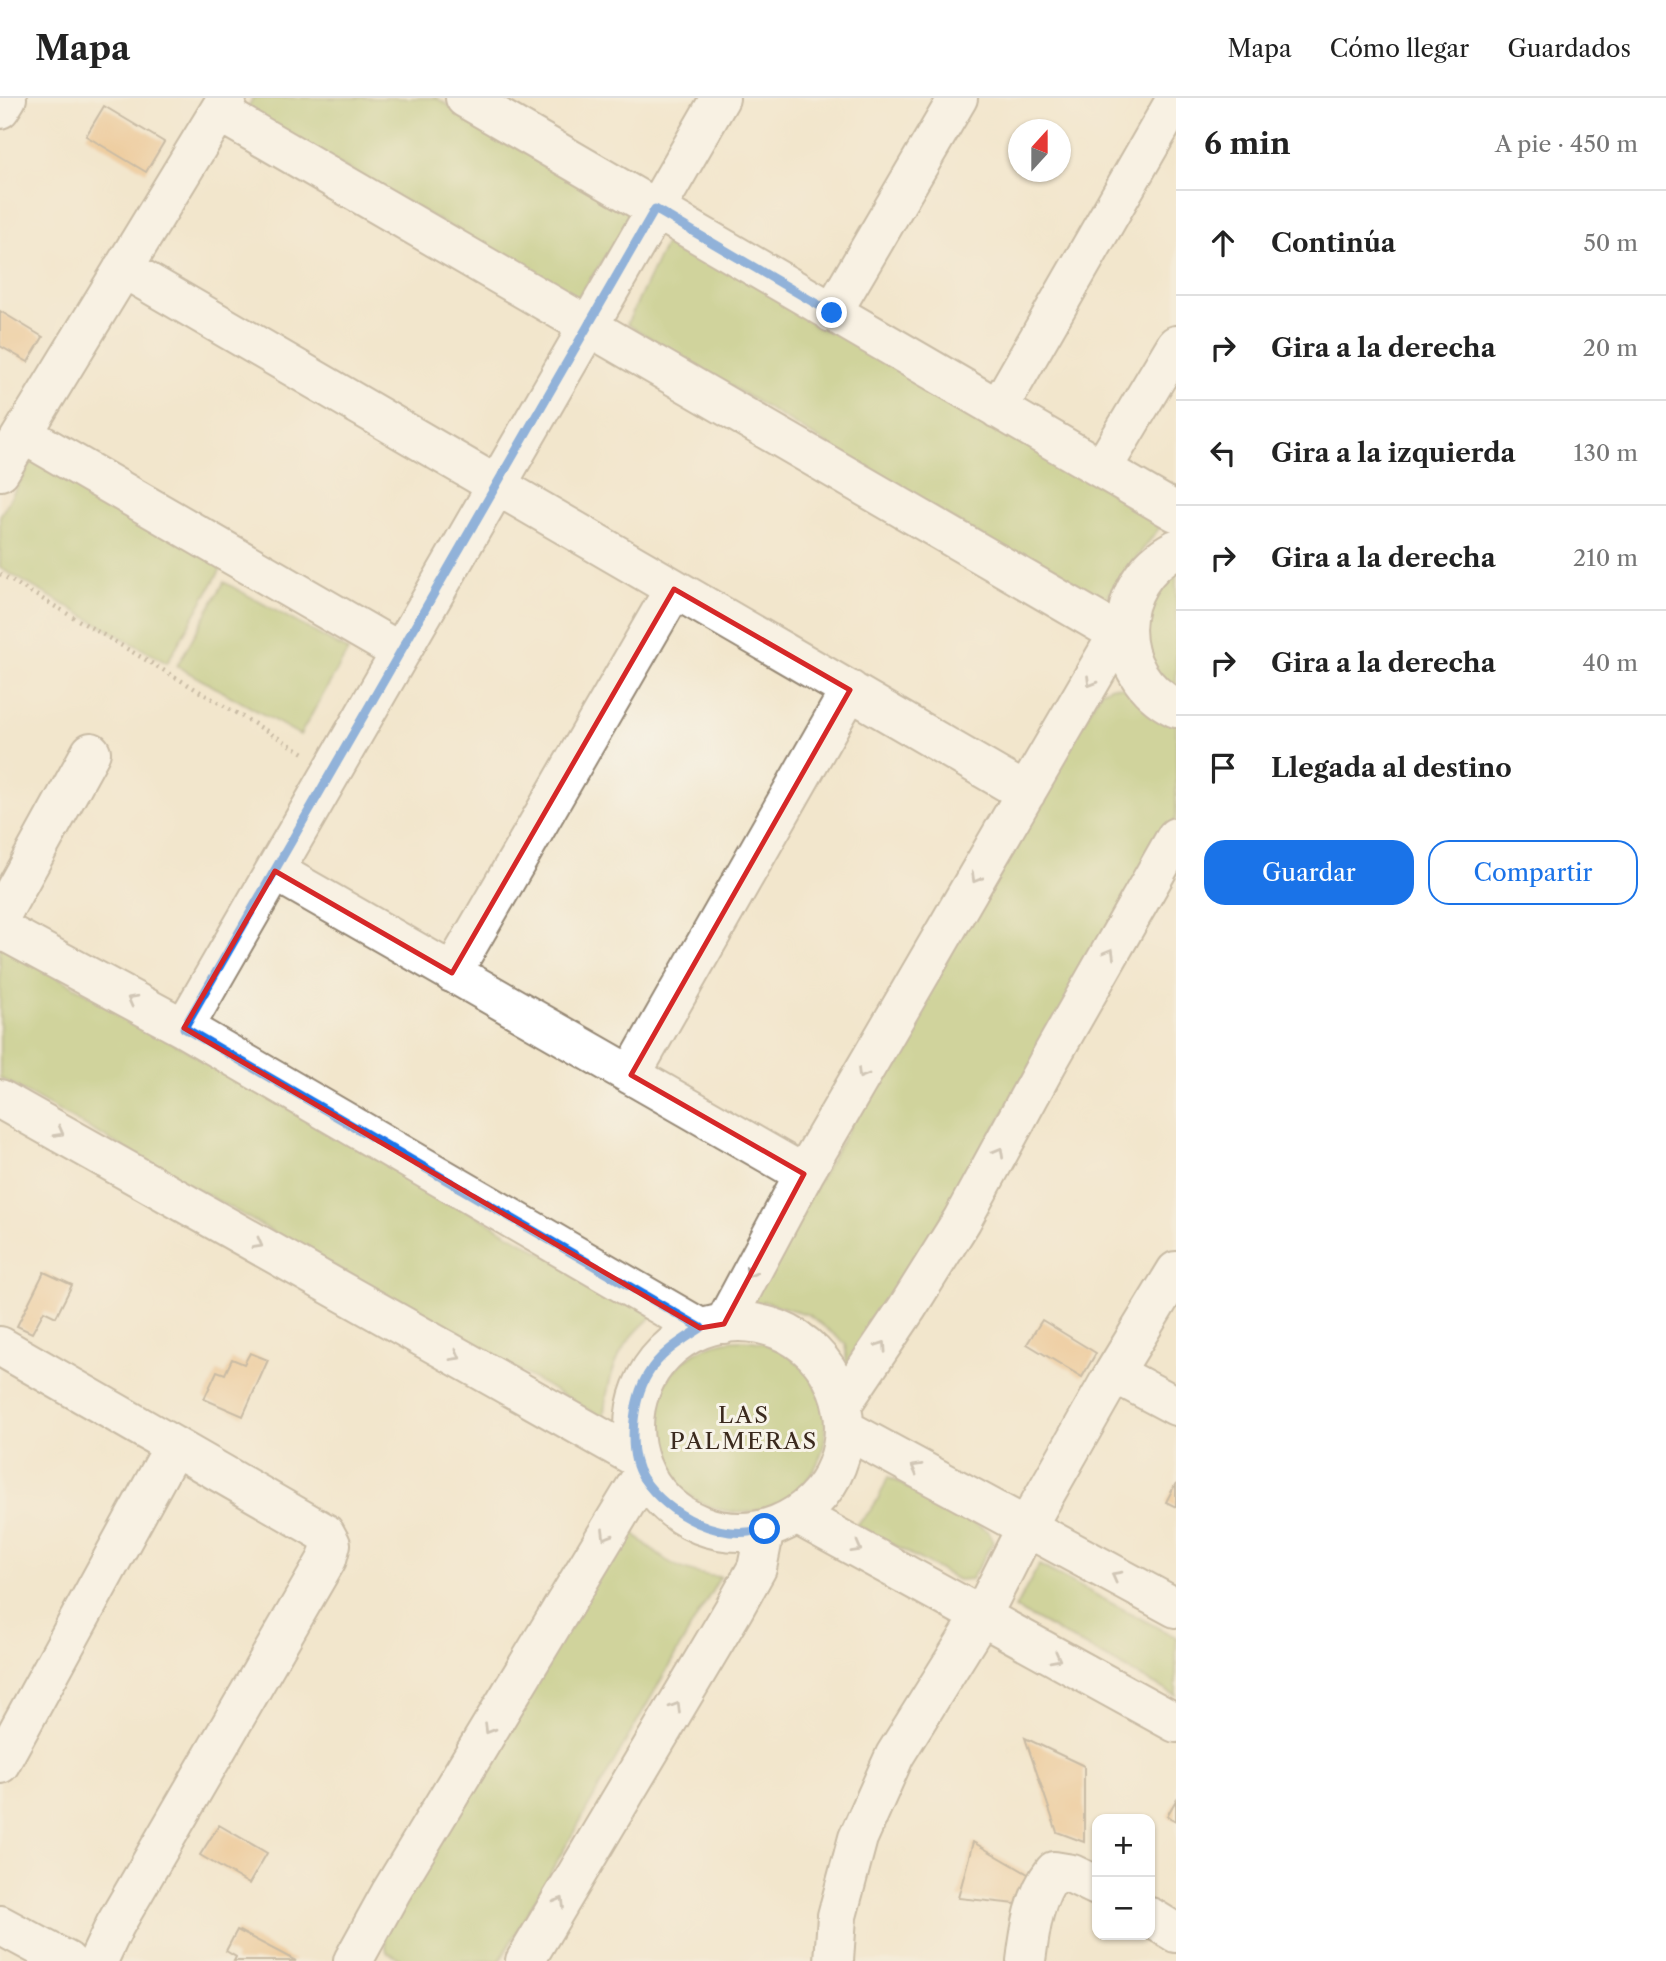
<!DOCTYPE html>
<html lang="es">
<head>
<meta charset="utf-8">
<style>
  body { margin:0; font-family:"Libre Caslon Text",serif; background:#f6f6f6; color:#222 }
  .controls { position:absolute; right:21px; bottom:21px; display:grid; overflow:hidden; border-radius:14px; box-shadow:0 2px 5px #0004 }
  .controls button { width:63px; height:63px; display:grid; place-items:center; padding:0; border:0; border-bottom:2px solid #e0e0e0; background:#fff; color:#222; font:35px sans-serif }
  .compass { position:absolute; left:1008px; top:21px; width:63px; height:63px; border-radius:50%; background:#fff; box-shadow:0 2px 5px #0004; rotate:21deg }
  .stop { position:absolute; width:21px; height:21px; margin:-16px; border:5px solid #1a73e8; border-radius:50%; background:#fff }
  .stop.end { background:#1a73e8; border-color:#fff; box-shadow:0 2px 7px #0008 }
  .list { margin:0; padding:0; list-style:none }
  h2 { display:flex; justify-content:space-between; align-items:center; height:91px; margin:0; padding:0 28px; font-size:30px }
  h2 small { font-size:23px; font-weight:400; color:#767676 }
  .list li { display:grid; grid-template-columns:46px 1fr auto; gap:21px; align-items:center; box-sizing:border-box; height:105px; padding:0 28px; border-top:2px solid #e0e0e0 }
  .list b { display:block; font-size:26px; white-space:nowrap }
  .list em { font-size:23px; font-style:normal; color:#767676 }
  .actions { display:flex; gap:14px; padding:21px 28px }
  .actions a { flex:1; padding:16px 0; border:2px solid #1a73e8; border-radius:21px; text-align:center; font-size:24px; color:#1a73e8 }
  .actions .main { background:#1a73e8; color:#fff }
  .icon { flex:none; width:38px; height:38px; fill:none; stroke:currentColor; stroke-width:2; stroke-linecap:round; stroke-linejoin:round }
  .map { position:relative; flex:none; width:1176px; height:1863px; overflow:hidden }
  header { display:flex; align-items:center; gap:42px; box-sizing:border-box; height:98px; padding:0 35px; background:#fff; border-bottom:2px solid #e0e0e0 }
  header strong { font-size:33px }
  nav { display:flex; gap:38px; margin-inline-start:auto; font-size:24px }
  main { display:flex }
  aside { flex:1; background:#fff }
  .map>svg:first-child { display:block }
</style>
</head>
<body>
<header>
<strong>Mapa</strong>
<nav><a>Mapa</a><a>Cómo llegar</a><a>Guardados</a></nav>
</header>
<main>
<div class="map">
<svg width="1176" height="1863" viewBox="0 0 1176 1863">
  <rect width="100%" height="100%" fill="#f7f3e8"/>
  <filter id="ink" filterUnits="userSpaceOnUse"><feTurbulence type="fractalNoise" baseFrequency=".0143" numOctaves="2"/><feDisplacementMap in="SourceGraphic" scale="14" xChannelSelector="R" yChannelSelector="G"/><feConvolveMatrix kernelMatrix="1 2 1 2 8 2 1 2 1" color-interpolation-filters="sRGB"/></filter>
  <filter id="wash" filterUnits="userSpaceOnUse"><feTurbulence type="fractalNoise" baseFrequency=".00686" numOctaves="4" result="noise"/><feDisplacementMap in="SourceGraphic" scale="28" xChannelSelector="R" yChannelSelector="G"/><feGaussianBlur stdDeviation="1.57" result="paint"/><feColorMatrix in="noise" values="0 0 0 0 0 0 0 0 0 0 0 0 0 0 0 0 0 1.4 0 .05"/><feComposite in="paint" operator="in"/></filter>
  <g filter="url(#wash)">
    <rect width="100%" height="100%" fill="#f2e6cc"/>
    <!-- green -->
    <path fill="#a6bd62" stroke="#707440" stroke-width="2" d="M253,0H436L634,117L577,201L246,13Z
      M670,136L1163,425L1099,509L627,226Z
      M37,354L226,462L167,565L0,470V418Z
      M1176,467V595L1143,556V506Z
      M224,484L348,553L300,637L177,568Z
      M1112,588L1129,590L1176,625V720L858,1264L846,1263V1246L809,1217L762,1203L759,1215L750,1202L1101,593Z
      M0,846L653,1218C615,1249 610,1275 603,1320L0,980Z
      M654 1328a86 86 0 1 1 172 0a86 86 0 1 1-172 0Z
      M888,1379L988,1433L993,1444L971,1481L958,1482L856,1427C873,1413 880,1399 888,1379Z
      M623,1424C654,1456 674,1475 720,1479L500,1863H404L387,1854L383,1835Z
      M1039,1467L1176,1539V1598L1015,1510Z"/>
    <g id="blocks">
      <!-- building -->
      <path fill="#e8af6a" d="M104,8L164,44L146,74L86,38Z
        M0,213L43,239L28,264L0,248Z
        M44,1174L72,1187L56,1219L44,1213L32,1235L17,1228Z
        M1042,1222L1096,1255L1082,1279L1027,1246Z
        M250,1255L268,1262L243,1318L204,1301L217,1273L225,1276L232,1261L244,1266Z
        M1176,1385V1409L1166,1404Z
        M1025,1640L1084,1668V1744L1057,1734Z
        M1176,1702V1723L1167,1718Z
        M219,1727L267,1755L249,1786L200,1757Z
        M973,1744L1033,1779L1026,1807L958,1800Z
        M237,1832L296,1863H234L236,1859L226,1853Z"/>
    </g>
  </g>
  <g filter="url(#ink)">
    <use href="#blocks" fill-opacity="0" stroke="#968875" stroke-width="2"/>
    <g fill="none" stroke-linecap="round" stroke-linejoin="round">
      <defs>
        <path id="minor" d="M465,0L1176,414
          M0,11L7,0
          M219,14L1119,536
          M123,170L1026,695
          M832,215L958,0
          M998,311L1176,1
          M23,336L400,554
          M1102,371L1176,247
          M0,373L227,0
          M1176,451C1111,484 1108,577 1176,610
          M275,773L804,1076
          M0,819L91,654
          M0,831L184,930L700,1230
          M452,875L674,491
          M184,930L720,0
          M631,977L850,592
          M0,1001L637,1360
          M634 1329a105 105 0 1 1 210 0a105 105 0 1 1-210 0Z
          M724,1226L804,1076L1125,524
          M0,1248L325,1435L331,1446L327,1461L115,1827L98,1863
          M1114,1275L1176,1308
          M843,1305L907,1210L962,1122L1048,964L1176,739
          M845,1331L1176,1510
          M797,1417L1176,1625
          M0,1666L174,1348
          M1150,1819L1176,1835
          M0,1827L67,1863
          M353,1863L391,1794L642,1378
          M525,1863L734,1511L757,1470L765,1431
          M834,1863L837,1818L858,1740L895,1657L981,1519L1026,1430L1114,1275L1176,1173
          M1026,1863C1030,1832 1034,1798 1054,1773L1072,1776L1097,1788"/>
      </defs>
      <!-- minor casing -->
      <use href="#minor" stroke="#968875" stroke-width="42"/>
      <!-- path -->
      <path stroke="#968875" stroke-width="4.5" stroke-dasharray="2 5" stroke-linecap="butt" d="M0,476L304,655"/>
      <!-- minor -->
      <use href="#minor" stroke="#fff" stroke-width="38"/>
    </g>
    <!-- one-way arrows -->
    <defs><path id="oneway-chevron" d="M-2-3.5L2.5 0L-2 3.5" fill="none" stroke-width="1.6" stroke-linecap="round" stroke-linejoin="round" transform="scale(1.75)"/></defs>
    <g stroke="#a79f9a">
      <use href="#oneway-chevron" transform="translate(1091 584) rotate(121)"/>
      <use href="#oneway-chevron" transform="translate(976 780) rotate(120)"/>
      <use href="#oneway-chevron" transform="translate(1110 855) rotate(-60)"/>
      <use href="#oneway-chevron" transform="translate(132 902) rotate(-152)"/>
      <use href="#oneway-chevron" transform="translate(862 976) rotate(120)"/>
      <use href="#oneway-chevron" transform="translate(59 1034) rotate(29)"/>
      <use href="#oneway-chevron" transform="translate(999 1054) rotate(-61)"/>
      <use href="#oneway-chevron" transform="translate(258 1146) rotate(29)"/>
      <use href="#oneway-chevron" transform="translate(750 1175) rotate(119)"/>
      <use href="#oneway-chevron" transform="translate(882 1248) rotate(-56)"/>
      <use href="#oneway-chevron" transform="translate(456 1258) rotate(29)"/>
      <use href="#oneway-chevron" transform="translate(916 1370) rotate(-151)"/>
      <use href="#oneway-chevron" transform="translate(606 1437) rotate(121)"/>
      <use href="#oneway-chevron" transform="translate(857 1450) rotate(29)"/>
      <use href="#oneway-chevron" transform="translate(1116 1478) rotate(-152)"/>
      <use href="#oneway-chevron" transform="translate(1056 1560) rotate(28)"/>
      <use href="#oneway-chevron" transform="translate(676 1609) rotate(-59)"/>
      <use href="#oneway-chevron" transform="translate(489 1631) rotate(121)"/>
      <use href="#oneway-chevron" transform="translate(560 1804) rotate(-59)"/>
    </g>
  </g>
  <g fill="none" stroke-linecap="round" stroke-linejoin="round" filter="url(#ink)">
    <!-- route -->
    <path stroke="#1a73e8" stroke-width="9" d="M765,1431C720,1444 669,1418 643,1380C626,1355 633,1300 648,1276C660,1255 681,1243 701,1230L184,930L655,111L832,215"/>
  </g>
  <!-- marked area -->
  <path d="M0 0H1176V1863H0ZM674,491L850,592L631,977L804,1076L724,1226L700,1230L184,930L275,773L452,875Z" fill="#f2e6cc" fill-opacity=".55" fill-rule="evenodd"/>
  <path fill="none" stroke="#d62828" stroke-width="5" stroke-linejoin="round" d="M674,491L850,592L631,977L804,1076L724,1226L700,1230L184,930L275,773L452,875Z"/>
  <g text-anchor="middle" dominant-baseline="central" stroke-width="6" stroke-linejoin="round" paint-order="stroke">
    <!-- neighbourhood labels -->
    <g font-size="23" letter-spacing="2" fill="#3b2a1e" stroke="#f7f3e8">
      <text x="744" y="1317">LAS<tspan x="744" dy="26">PALMERAS</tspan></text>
    </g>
  </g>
</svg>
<div class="controls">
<button>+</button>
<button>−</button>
</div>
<svg class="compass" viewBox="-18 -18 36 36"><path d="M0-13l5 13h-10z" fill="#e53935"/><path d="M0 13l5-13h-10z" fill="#767676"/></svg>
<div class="stop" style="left:765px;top:1431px"></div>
<div class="stop end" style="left:832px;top:215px"></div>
</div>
<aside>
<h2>6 min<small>A pie · 450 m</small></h2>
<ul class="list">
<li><svg class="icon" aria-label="ahead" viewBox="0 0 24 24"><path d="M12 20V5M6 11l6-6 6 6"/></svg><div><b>Continúa</b></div><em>50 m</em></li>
<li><svg class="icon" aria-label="right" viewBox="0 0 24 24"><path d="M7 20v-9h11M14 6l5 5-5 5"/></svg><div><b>Gira a la derecha</b></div><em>20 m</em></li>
<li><svg class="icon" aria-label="left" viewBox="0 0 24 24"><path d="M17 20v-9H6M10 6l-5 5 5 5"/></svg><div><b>Gira a la izquierda</b></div><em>130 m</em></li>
<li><svg class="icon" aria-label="right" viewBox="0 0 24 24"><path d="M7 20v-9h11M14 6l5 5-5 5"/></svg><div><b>Gira a la derecha</b></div><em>210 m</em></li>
<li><svg class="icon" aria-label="right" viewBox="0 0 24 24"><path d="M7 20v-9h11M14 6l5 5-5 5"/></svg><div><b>Gira a la derecha</b></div><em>40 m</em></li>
<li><svg class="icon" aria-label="arrive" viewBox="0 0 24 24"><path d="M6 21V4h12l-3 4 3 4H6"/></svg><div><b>Llegada al destino</b></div></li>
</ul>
<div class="actions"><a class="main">Guardar</a><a>Compartir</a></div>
</aside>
</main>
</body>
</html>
